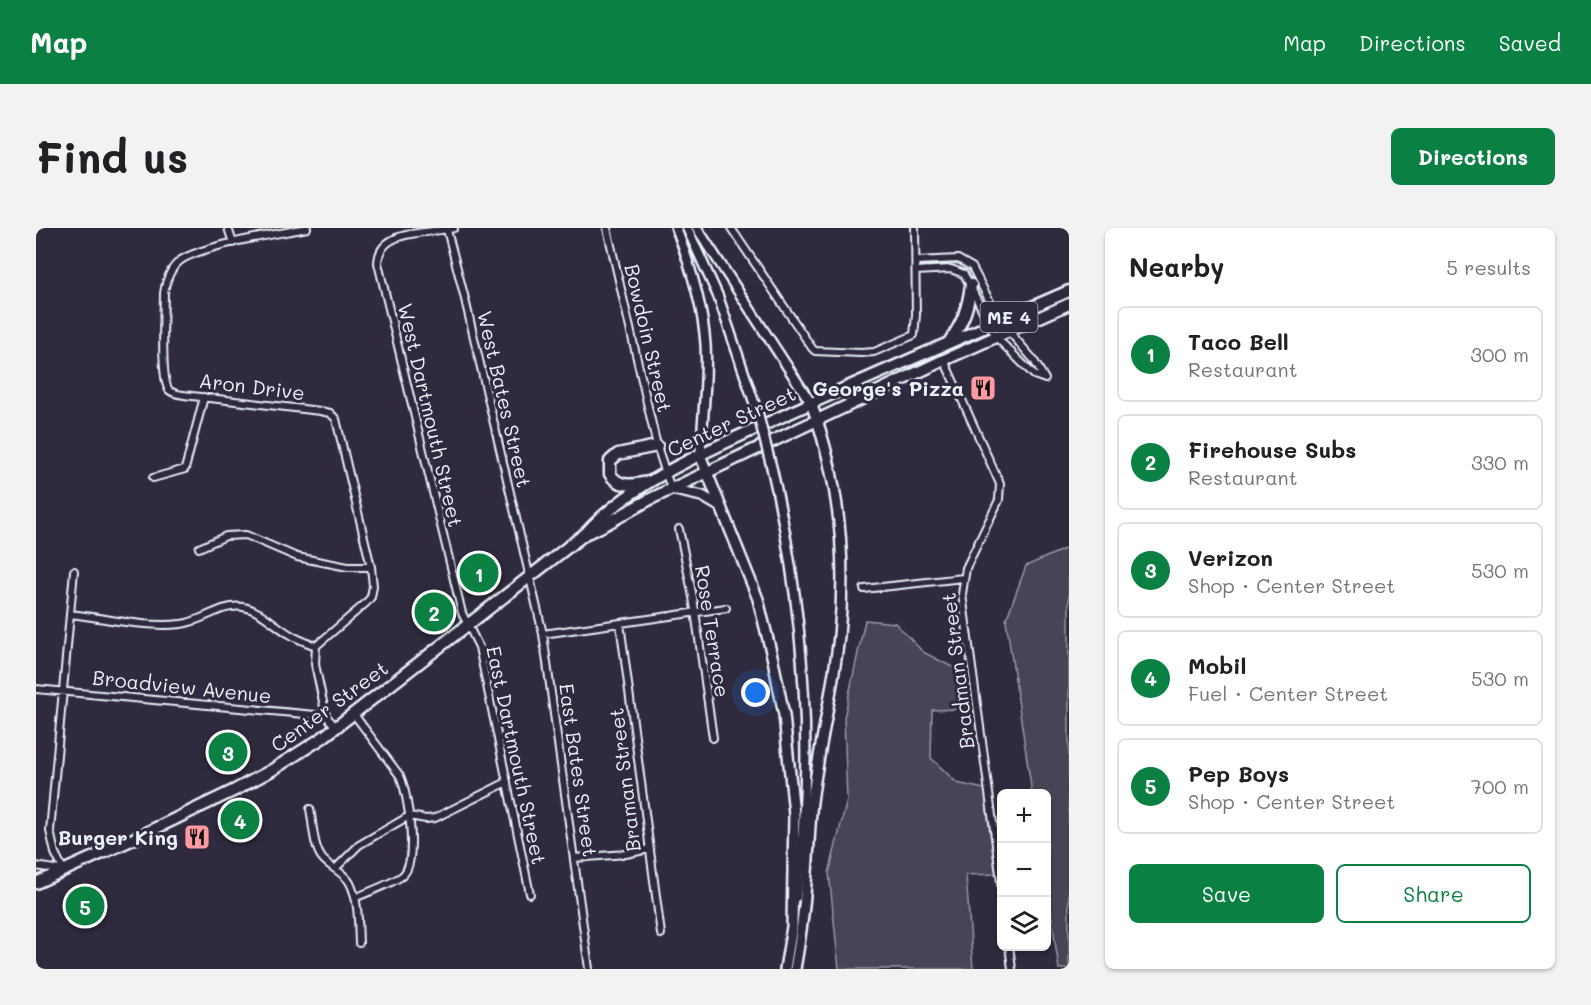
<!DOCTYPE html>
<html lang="en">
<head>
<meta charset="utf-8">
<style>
  body { margin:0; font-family:Mali,sans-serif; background:#f2f2f2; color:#202124 }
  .controls { position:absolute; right:18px; bottom:18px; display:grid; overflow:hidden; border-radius:9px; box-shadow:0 2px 4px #0004 }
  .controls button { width:54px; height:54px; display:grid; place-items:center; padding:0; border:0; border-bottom:2px solid #e0e0e0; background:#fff; color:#202124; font:30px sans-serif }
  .you { position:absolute; left:720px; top:465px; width:21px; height:21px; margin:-15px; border:4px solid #fff; border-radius:50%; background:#1a73e8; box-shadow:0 0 0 9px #1a73e833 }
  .badge { display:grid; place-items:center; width:39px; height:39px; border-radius:50%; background:#0b8043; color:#fff; font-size:20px; font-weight:700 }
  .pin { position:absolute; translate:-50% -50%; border:3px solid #fff; box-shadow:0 2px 6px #0006 }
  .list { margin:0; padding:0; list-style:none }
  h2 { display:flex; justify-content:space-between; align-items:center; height:78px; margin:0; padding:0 24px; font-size:26px }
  h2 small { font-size:20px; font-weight:400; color:#757577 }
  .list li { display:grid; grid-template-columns:39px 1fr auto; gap:18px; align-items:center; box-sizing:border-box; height:96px; margin:0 12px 12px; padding:0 12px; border:2px solid #e0e0e0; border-radius:9px }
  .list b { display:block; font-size:22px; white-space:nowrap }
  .list p { margin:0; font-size:20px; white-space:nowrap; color:#757577 }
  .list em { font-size:20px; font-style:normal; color:#757577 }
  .actions { display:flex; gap:12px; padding:18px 24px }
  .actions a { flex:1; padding:14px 0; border:2px solid #0b8043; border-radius:9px; text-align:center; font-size:21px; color:#0b8043 }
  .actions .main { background:#0b8043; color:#fff }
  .icon { flex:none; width:33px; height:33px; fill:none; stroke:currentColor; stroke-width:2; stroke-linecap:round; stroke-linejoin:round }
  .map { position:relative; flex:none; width:1033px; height:741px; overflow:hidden; border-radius:9px }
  header { display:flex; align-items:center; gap:36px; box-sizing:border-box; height:84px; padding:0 30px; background:#0b8043; color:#fff }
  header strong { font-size:28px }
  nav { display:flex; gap:33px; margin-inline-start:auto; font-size:21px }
  .intro { display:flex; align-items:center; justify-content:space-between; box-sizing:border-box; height:144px; padding:0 36px }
  h1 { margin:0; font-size:42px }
  .button { padding:15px 27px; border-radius:9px; background:#0b8043; color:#fff; font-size:21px; font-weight:700 }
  main { display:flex; gap:36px; padding:0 36px }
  aside { flex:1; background:#fff; border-radius:9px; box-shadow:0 2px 4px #0004 }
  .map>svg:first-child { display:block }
</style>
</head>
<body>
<header>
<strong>Map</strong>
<nav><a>Map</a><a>Directions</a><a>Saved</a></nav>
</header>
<div class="intro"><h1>Find us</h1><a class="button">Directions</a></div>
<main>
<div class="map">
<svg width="1033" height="741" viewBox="0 0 1033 741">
  <rect width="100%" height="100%" fill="#2f2a3d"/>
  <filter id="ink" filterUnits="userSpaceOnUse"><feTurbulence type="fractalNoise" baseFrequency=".0167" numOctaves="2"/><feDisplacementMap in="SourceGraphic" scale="12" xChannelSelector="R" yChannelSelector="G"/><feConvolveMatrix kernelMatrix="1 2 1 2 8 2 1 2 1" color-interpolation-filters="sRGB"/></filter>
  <g filter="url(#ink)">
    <!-- green -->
    <path fill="#464455" stroke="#979aa6" stroke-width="1.5" d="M1033,319V741H1023L1011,658V566L996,565L970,392L990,338Z
      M829,392L859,395L887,424L922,442L926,481L896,482L895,530L921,555L953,562L963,646L930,647L937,741H803L793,645L811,572L808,490Z"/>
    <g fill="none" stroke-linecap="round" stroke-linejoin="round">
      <defs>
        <path id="street" d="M192,0L197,15
          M271,0C241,6 168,17 145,32C134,40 130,52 128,65C128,81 124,152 133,162C138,167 149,167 156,168L284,183L294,185L300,191L335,339L337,358L335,369L330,375L280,418
          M418,0C393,6 343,0 342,35L426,385L443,419L494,666
          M571,0L621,218L635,261
          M695,0L776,120L779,123L825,125L838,124L878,107L880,87L879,0
          M411,2L428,67L507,406L553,741
          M880,33L922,31L936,39L964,93L997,131L1009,151
          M880,43L915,41L928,46L960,109L998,147L1009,151
          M908,132L964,256L963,272L930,340L926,366L966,661
          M117,250L149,241L168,169
          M643,301L657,369L677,510
          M163,320L190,308L210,307L261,329L312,339H335
          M828,361L927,350
          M34,386C70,390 109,400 145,396C166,394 186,375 207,379C225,382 239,398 255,407C263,412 272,415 280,418
          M584,395L625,706
          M507,406L690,380
          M280,418L279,436L290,488L300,499
          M0,461L290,488
          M317,485L364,548C372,565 383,635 366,648C353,657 334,663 319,670
          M274,581C277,595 277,618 286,630C294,640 308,644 314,655C323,673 322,695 323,715
          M538,630L590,626L613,621
          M0,638L24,642
          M299,641L323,617L373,588L390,591L399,590L471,554
          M28,643L19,625L14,603L38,343
          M973,718L976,741"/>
        <path id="secondary" d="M640,0C655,39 670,88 670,130C670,163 667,195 664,227
          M651,0L682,68L722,186
          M661,0L775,175
          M736,241C768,381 779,526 760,669"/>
        <path id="primary" d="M664,227L722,371L737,432L748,487L758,586L756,699L749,741
          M635,261L666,268L685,279
          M759,741C764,713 768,684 770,655C773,628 773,601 776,574C783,518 797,463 803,408C811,328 803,250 775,175"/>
        <path id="highway" d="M913,114C927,95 932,80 935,57
          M612,254C597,257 583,260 574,246V233L582,226L621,218
          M553,304C578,294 600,277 625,266L908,132L1033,76
          M0,655L91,614L199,562L236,542L286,510L550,305C596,253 674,222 736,193C834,148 934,106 1033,63"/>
      </defs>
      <!-- street casing -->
      <use href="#street" stroke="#e8f1f8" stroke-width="10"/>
      <!-- secondary casing -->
      <use href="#secondary" stroke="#e8f1f8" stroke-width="13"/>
      <!-- primary casing -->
      <use href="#primary" stroke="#e8f1f8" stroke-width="14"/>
      <!-- highway casing -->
      <use href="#highway" stroke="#e8f1f8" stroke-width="15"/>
      <!-- street -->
      <use href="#street" stroke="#2f2a3d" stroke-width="6"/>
      <!-- secondary -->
      <use href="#secondary" stroke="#2f2a3d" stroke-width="8"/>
      <!-- primary -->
      <use href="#primary" stroke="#2f2a3d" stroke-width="9"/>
      <!-- highway -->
      <use href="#highway" stroke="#2f2a3d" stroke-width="10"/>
      <defs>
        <path id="secondary-bridge" d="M722,186L736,241"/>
      </defs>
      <!-- secondary-bridge casing -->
      <use href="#secondary-bridge" stroke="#e8f1f8" stroke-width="13" stroke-linecap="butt"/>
      <!-- secondary-bridge -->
      <use href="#secondary-bridge" stroke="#2f2a3d" stroke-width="8"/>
    </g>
  </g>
  <!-- icons -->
  <defs>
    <symbol id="restaurant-square" viewBox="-11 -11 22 22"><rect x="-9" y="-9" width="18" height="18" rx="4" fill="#ff9aa2" stroke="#2f2a3d"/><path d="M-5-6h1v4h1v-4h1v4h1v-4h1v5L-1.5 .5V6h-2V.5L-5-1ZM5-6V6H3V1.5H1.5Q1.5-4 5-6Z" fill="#111"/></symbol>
  </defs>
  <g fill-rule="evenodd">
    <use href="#restaurant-square" x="932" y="145" width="30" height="30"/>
    <use href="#restaurant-square" x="146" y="594" width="30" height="30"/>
  </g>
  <g text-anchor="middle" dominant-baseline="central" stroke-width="6" stroke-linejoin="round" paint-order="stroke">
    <!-- shield labels -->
    <rect fill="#2f2a3d" stroke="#b0b5c0" stroke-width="1.5" x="944.5" y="74" width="57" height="30" rx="4.5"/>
    <g font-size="18" font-weight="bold" fill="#e8f1f8">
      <text x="973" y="89">ME 4</text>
    </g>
    <!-- street labels -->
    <g font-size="20" fill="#e8f1f8" stroke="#2f2a3d">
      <text transform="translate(613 110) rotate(77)">Bowdoin Street</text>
      <text transform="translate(216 158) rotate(7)">Aron Drive</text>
      <text transform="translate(469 171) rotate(77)">West Bates Street</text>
      <text transform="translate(395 187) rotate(77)">West Dartmouth Street</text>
      <text transform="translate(695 193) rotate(-25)">Center Street</text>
      <text transform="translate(677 403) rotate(81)">Rose Terrace</text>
      <text transform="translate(921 443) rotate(-97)">Bradman Street</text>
      <text transform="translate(146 458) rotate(6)">Broadview Avenue</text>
      <text transform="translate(293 478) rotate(-36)">Center Street</text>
      <text transform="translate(481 527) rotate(78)">East Dartmouth Street</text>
      <text transform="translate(543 542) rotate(82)">East Bates Street</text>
      <text transform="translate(588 552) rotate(-97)">Braman Street</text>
    </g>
    <!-- poi labels -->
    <g font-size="20" font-weight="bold" fill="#e8f1f8" stroke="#2f2a3d" text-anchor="end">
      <text x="928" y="160">George's Pizza</text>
      <text x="142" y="609">Burger King</text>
    </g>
  </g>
</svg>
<div class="controls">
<button>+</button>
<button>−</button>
<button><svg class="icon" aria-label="layers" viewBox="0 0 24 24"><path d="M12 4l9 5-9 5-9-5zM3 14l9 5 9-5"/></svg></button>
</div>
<div class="you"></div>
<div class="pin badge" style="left:443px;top:345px">1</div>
<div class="pin badge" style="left:398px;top:384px">2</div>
<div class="pin badge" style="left:192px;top:524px">3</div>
<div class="pin badge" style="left:204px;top:592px">4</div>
<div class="pin badge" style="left:49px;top:678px">5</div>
</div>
<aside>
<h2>Nearby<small>5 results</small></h2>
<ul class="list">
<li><span class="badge">1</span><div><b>Taco Bell</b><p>Restaurant</p></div><em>300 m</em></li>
<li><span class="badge">2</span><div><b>Firehouse Subs</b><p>Restaurant</p></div><em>330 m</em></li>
<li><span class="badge">3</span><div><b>Verizon</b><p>Shop · Center Street</p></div><em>530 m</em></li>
<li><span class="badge">4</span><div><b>Mobil</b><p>Fuel · Center Street</p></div><em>530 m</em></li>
<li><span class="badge">5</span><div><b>Pep Boys</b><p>Shop · Center Street</p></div><em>700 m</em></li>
</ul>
<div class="actions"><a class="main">Save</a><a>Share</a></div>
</aside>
</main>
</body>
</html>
